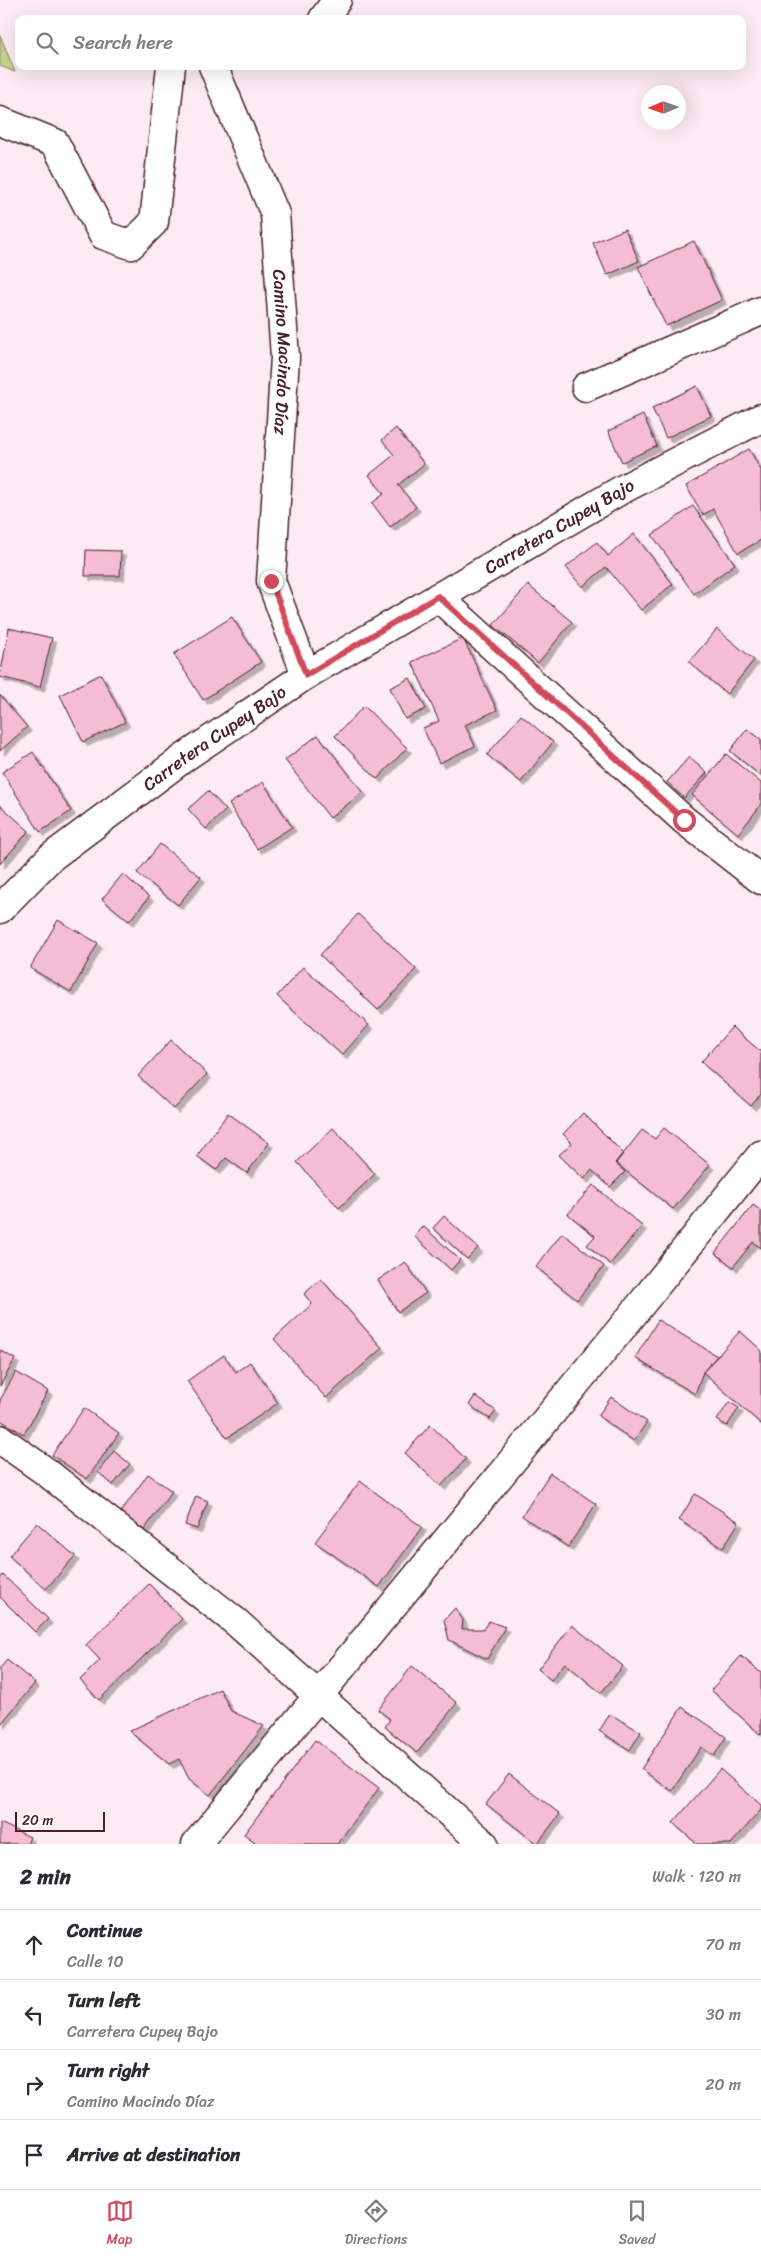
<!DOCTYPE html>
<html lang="en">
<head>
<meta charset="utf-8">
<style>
  body { margin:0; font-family:Sriracha,sans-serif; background:#f7f7f7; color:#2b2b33 }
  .compass { position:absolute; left:641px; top:85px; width:45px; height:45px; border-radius:50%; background:#fff; box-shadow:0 5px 20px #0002; rotate:268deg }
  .scale { position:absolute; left:15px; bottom:12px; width:90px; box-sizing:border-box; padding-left:5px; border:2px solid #4a1f2b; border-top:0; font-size:14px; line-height:18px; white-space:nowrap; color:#4a1f2b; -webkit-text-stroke:4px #fff; paint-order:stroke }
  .stop { position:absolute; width:15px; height:15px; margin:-11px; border:4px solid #d1495b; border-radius:50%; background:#fff }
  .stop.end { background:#d1495b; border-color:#fff; box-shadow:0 1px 5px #0008 }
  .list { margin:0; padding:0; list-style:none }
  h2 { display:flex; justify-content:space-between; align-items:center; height:65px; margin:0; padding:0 20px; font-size:21px }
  h2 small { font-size:16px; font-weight:400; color:#7c7c81 }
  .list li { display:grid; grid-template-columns:32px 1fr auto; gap:15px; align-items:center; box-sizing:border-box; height:70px; padding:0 20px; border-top:1px solid #e1e1e2 }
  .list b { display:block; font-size:19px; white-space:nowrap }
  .list p { margin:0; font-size:16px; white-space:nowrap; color:#7c7c81 }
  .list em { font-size:16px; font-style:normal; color:#7c7c81 }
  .icon { flex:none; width:28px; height:28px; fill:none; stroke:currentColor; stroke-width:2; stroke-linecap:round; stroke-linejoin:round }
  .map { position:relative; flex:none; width:761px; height:1844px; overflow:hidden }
  .search { position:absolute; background:#fff; box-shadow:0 5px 20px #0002; left:15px; right:15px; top:15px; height:55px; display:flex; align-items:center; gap:12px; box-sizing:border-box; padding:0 18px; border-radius:10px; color:#7c7c81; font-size:19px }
  .sheet { height:345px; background:#fff }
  nav { display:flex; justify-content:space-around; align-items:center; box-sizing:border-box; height:70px; border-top:1px solid #e1e1e2; background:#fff; font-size:14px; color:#7c7c81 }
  nav a { display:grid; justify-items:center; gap:2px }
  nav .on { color:#d1495b }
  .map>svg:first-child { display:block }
</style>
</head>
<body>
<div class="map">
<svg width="761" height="1844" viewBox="0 0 761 1844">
  <defs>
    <pattern id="forest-crowns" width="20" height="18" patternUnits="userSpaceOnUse" patternTransform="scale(1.25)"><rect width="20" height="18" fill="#c6d78c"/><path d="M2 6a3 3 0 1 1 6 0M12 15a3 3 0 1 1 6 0" fill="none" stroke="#acb879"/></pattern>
    <filter id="shadow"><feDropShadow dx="4.5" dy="4.5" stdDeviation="0" flood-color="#0004"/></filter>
  </defs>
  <rect width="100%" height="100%" fill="#fcebf2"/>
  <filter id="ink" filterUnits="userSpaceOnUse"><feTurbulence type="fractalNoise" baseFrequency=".02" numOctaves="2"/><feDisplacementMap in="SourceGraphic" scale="10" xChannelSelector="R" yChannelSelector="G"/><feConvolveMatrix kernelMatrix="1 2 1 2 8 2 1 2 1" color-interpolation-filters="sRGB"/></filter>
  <g filter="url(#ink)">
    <!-- forest -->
    <path fill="url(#forest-crowns)" stroke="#887b5c" d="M0,35L15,72L0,66Z"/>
    <!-- building -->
    <path fill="#f4bdd4" stroke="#4a1f2b" filter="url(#shadow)" d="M625,229L639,261L607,275L593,243Z
      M694,241L722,300L666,326L638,267Z
      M697,386L711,416L666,438L652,408Z
      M643,415L657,446L622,462L608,431Z
      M396,428L424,464L398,485L416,507L390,527L372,503L384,494L369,475L394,455L382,440Z
      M749,449L761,470V540L738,553L713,509L703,515L686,486Z
      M693,506L735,564L694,594L652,535Z
      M634,534L673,584L641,610L606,567L582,587L566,567L597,542L608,556Z
      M86,550L121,551L120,576H85Z
      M528,585L572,622L538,663L493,625Z
      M232,617L261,662L203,700L174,654Z
      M9,628L52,638L40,687L0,677Z
      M717,629L754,660L727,694L689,662Z
      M463,638L497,710L465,725L475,746L439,763L423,728L439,721L412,662Z
      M101,674L125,722L83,742L60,695Z
      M410,678L426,709L405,719L390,688Z
      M0,695L27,727L0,751Z
      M364,706L407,748L377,779L335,736Z
      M521,715L553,742L521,782L487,755Z
      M747,729L761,739V776L730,751Z
      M318,735L363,792L330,818L285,760Z
      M33,752L71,811L40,832L2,772Z
      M726,754L761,783V805L738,834L692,795Z
      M689,757L707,773L684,798L667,782Z
      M263,782L292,827L257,849L229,804Z
      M208,791L226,810L206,829L188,809Z
      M0,805L29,831L0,864Z
      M160,844L201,877L178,905L137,873Z
      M123,874L149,897L129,921L102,899Z
      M358,914L416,969L378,1010L320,955Z
      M58,920L98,943L71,992L30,968Z
      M303,967L369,1025L342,1055L277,996Z
      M732,1027L761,1052V1094L751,1106L701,1062Z
      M171,1040L207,1074L174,1109L138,1076Z
      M228,1113L269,1143L247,1173L226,1158L216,1170L197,1156Z
      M583,1113L623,1153L615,1163L625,1172L610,1187L592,1170L584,1179L559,1155L572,1143L563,1134Z
      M333,1128L375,1174L339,1208L297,1162Z
      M664,1128L710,1165L673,1209L616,1163L642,1130L655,1139Z
      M593,1185L642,1226L610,1264L587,1245L595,1236L568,1214Z
      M753,1205L761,1211V1248L753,1242L733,1267L715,1253Z
      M444,1216L478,1248L467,1259L433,1228Z
      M423,1226L460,1260L451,1270L414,1236Z
      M562,1233L604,1266L577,1300L536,1267Z
      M405,1262L426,1293L398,1312L378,1280Z
      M321,1279L382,1348L326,1398L274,1339L312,1304L304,1294Z
      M658,1320L717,1356L703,1372L695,1394L635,1358Z
      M740,1331L761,1350V1424L703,1372Z
      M0,1350L15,1359L0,1386Z
      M224,1355L236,1372L250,1362L278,1403L227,1438L187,1381Z
      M16,1372L48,1391L24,1434L0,1420V1400Z
      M475,1396L496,1411L490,1419L469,1405Z
      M611,1397L647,1422L634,1441L598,1416Z
      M729,1402L739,1408L727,1426L717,1420Z
      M84,1408L119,1433L87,1479L52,1455Z
      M430,1425L466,1459L441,1486L405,1453Z
      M114,1451L130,1464L113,1485L98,1472Z
      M550,1473L596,1504L568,1547L522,1516Z
      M148,1474L172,1491L144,1530L120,1513Z
      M360,1481L422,1527L379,1587L315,1542Z
      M695,1494L739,1522L723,1548L679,1520Z
      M196,1496L208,1501L197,1529L185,1525Z
      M37,1523L75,1556L46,1589L9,1556Z
      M3,1575L48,1619L35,1632L0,1597V1579Z
      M149,1584L182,1619L99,1700L80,1680L100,1660L86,1645Z
      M455,1608L463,1620L462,1629H483L489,1621L505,1627L487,1659L449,1640L444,1620Z
      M572,1625L623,1666L601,1693L565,1663L551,1680L538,1669Z
      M741,1656L761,1673V1735L711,1690Z
      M7,1660L35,1683L0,1725V1668Z
      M412,1666L457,1703L417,1753L385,1727L390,1719L378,1710Z
      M220,1689L231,1711L264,1726L210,1795L189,1779L179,1759L169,1764L129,1731Z
      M682,1707L726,1737L714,1756L701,1747L672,1791L641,1769Z
      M610,1714L641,1732L630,1750L599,1731Z
      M315,1740L379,1788L337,1844H253L255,1842L244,1834Z
      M720,1769L761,1805V1810L731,1844H697L673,1823Z
      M509,1774L560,1814L537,1844L486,1804Z
      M0,1823L30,1837L27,1844H0Z"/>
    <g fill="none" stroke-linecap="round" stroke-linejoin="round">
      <defs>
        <g id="minor">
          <path d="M323,19L337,0"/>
          <path id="s1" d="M213,66L275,214L285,357L271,581L306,675"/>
          <path d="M0,121L55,143L103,235L131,245L154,222L171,66"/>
          <path d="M586,387L761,311"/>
          <path d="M438,597L684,820L761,880"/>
          <path d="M0,1439L45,1471L236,1622L484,1844"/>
          <path d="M196,1844L630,1318L761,1155"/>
        </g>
        <g id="tertiary">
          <path id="s2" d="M0,909L50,858L185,757L306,675L621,490L761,418"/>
        </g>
      </defs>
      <!-- minor casing -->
      <use href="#minor" stroke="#4a1f2b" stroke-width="31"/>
      <!-- tertiary casing -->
      <use href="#tertiary" stroke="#4a1f2b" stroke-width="31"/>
      <!-- minor -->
      <use href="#minor" stroke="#fff" stroke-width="28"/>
      <!-- tertiary -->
      <use href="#tertiary" stroke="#fff" stroke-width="28"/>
    </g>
  </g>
  <g fill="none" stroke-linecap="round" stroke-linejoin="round" filter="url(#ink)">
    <!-- route -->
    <path stroke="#d1495b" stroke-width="6" d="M271,581L306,675L438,596L684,820"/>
  </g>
  <g text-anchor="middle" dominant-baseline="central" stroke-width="4" stroke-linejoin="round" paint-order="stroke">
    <!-- street labels -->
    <g font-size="18" fill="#4a1f2b" stroke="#fff">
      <text stroke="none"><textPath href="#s1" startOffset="299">Camino Macindo Díaz</textPath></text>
      <text stroke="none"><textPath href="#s2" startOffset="680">Carretera Cupey Bajo</textPath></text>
      <text stroke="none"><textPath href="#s2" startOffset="275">Carretera Cupey Bajo</textPath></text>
    </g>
  </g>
</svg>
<svg class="compass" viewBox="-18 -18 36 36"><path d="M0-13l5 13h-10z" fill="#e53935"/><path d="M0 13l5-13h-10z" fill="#7c7c81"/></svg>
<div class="scale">20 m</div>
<div class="stop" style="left:684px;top:820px"></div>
<div class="stop end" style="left:271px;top:581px"></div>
<div class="search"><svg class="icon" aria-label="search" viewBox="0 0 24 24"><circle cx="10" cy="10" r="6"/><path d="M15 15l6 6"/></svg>Search here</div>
</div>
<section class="sheet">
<h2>2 min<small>Walk · 120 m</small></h2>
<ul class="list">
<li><svg class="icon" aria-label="ahead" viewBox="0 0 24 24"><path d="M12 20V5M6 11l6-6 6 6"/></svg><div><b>Continue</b><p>Calle 10</p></div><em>70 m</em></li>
<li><svg class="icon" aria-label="left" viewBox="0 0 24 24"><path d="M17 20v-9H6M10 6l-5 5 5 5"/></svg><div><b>Turn left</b><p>Carretera Cupey Bajo</p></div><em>30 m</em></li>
<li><svg class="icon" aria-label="right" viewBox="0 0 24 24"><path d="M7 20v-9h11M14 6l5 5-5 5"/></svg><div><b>Turn right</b><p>Camino Macindo Díaz</p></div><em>20 m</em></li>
<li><svg class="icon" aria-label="arrive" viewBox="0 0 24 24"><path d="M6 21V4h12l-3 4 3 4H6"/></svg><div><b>Arrive at destination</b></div></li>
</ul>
</section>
<nav>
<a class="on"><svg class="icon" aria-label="map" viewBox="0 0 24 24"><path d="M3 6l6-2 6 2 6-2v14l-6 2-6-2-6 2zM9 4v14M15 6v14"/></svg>Map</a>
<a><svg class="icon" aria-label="directions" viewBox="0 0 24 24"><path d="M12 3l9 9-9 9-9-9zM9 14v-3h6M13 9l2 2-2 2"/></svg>Directions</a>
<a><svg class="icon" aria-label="saved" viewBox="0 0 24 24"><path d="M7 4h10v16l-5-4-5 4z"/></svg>Saved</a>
</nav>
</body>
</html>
